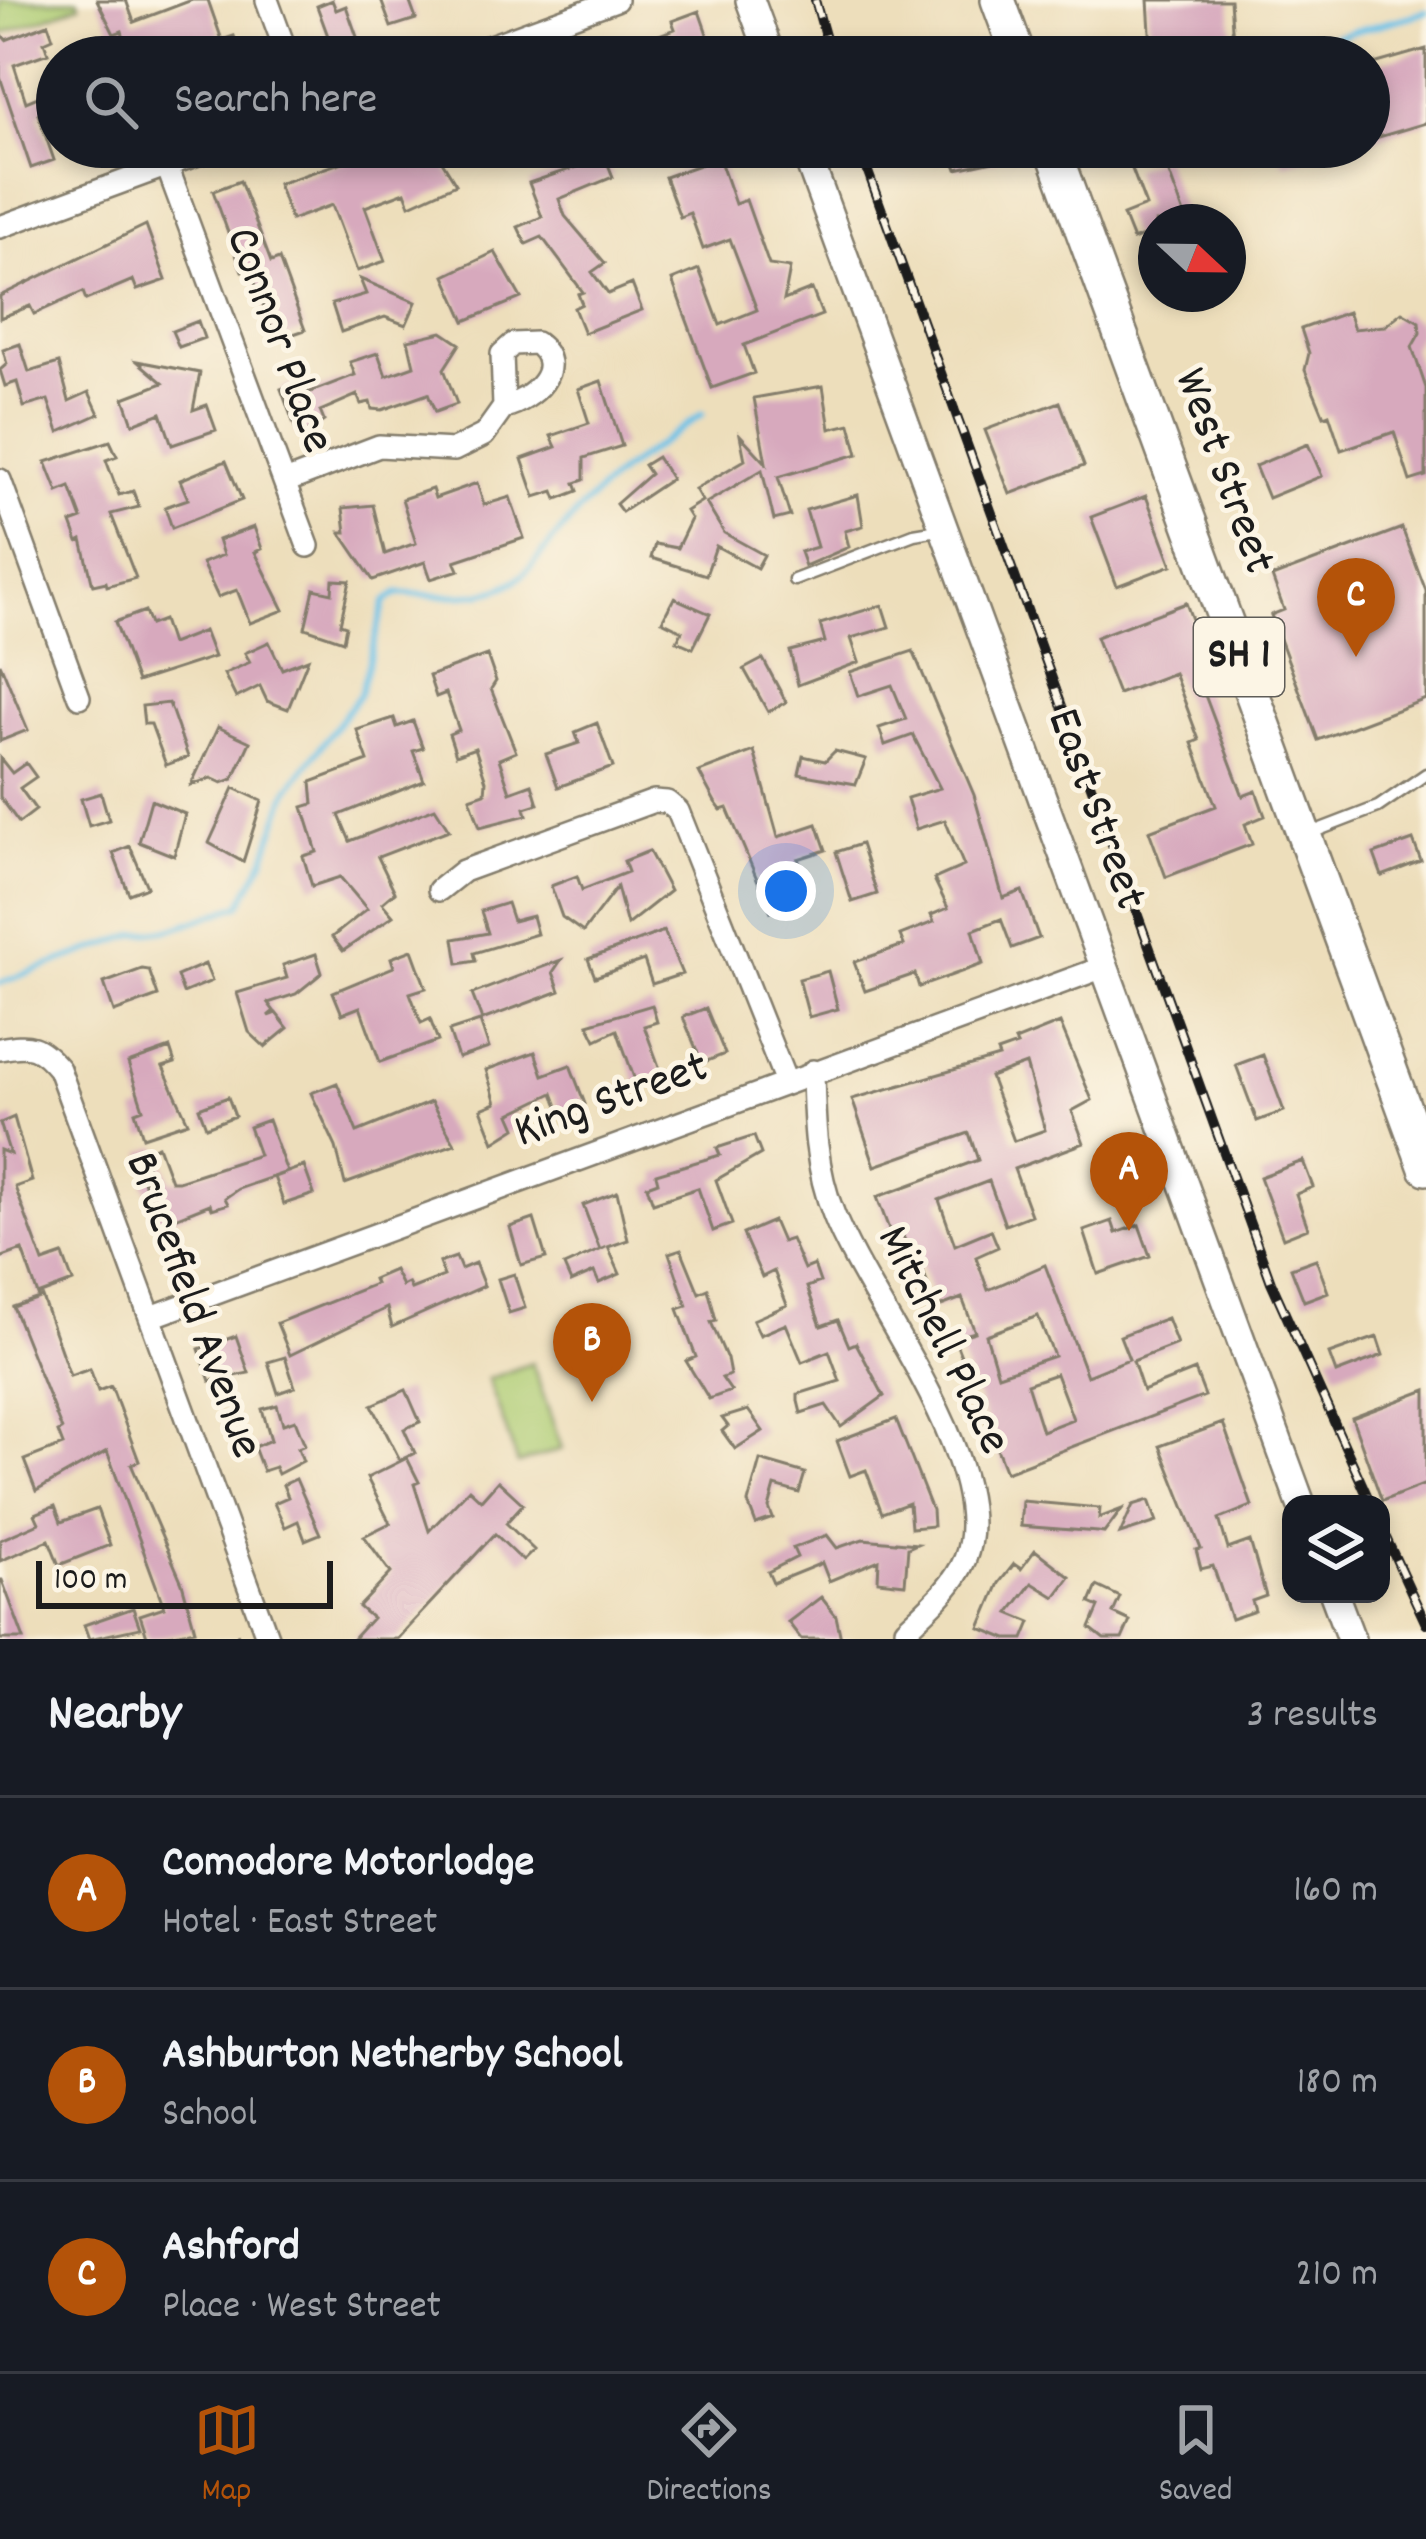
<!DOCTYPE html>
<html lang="en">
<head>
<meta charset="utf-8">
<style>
  body { margin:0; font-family:Dekko,sans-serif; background:#242831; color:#f1f3f6 }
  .controls { position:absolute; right:36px; bottom:36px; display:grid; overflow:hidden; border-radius:24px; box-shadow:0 6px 18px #0003 }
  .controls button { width:108px; height:108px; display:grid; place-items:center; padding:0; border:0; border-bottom:3px solid #363941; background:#171b24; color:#f1f3f6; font:60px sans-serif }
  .compass { position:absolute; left:1138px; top:204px; width:108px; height:108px; border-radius:50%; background:#171b24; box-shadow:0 6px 18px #0003; rotate:112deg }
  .scale { position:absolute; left:36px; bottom:30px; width:297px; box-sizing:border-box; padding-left:12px; border:6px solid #1c1c1c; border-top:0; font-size:33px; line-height:42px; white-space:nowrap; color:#1c1c1c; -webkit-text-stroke:9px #fcf5e5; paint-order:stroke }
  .you { position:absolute; left:786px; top:891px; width:42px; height:42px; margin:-30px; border:9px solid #fff; border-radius:50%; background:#1a73e8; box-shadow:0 0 0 18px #1a73e833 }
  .badge { display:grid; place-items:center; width:78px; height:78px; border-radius:50%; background:#b45309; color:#fff; font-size:39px; font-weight:700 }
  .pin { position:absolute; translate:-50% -99px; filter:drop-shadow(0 3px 6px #0008) }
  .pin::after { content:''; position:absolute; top:63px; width:42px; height:36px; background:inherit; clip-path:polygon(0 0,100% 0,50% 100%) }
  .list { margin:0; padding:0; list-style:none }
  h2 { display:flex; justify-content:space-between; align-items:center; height:156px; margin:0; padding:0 48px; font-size:51px }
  h2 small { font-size:39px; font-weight:400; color:#9ea1a6 }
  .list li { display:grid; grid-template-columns:78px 1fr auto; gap:36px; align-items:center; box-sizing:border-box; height:192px; padding:0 48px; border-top:3px solid #363941 }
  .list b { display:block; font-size:45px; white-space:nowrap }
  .list p { margin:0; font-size:39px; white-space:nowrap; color:#9ea1a6 }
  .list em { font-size:39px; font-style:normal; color:#9ea1a6 }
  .icon { flex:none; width:66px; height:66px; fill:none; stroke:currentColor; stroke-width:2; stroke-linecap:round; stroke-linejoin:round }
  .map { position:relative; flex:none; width:1426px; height:1639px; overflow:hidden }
  .search { position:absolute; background:#171b24; box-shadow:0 6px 18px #0003; left:36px; right:36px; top:36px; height:132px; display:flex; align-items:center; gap:30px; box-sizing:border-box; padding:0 42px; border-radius:66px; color:#9ea1a6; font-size:45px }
  .sheet { height:732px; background:#171b24 }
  nav { display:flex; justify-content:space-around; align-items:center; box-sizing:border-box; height:168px; border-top:3px solid #363941; background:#171b24; font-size:33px; color:#9ea1a6 }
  nav a { display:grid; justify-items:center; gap:6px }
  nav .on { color:#b45309 }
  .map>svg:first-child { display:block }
</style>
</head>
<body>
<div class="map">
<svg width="1426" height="1639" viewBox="0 0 1426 1639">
  <rect width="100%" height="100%" fill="#fcf5e5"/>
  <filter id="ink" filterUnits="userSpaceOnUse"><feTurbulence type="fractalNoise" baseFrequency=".00833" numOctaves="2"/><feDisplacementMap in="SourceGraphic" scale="24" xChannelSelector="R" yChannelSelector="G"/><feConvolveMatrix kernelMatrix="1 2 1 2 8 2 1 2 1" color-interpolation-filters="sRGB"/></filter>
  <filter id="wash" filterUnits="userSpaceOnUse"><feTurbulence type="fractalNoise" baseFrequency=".004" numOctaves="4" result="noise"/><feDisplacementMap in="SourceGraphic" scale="48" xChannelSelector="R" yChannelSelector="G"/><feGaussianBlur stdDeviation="2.7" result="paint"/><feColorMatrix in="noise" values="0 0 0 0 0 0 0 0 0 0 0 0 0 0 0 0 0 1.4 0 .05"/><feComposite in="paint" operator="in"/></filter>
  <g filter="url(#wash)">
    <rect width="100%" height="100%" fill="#eddebb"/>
    <!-- green -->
    <path fill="#aecc73" stroke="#657448" stroke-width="3" d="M0,0H78L80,5L0,35Z
      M532,1363L562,1449L518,1464L488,1379Z"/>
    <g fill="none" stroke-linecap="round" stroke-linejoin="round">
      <!-- stream -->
      <path stroke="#6ac1e7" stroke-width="6" d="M1258,57L1426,12
        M1093,151L1100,147
        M0,983L136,934L172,929L240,905L264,860L288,790L360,694L385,602L398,593C541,605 509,576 597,493C628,463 667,440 702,414"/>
    </g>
    <g id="blocks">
      <!-- building -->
      <path fill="#d7a9bd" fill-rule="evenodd" d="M97,0H126L134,22L192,0H208L222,40L234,36L241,57H130L122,31L114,34Z
        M332,0L336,10L346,6L357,37L332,47L317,6Z
        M381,0H409L416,19L391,27Z
        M1148,0H1230L1233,42L1151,48Z
        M699,11L715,57H655L649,39L675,29L672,21Z
        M48,24L53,38L44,42L48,53L14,65L26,102L45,94L50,109L38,114L54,160L31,168L0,77V32L6,40Z
        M1426,49V123L1369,140V89L1376,87L1370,65Z
        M387,147H433L456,184L410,205L405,192L365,207L385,261L357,271L332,205L291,220L278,184Z
        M568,147H601L613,177L559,199L565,216L605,263L592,272L608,294L632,284L642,310L584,333L574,308L582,304L578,294L583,292L542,237L526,244L518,227L542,217L529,183L576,167Z
        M949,147H1009L1010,148L995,154L998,160L957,169Z
        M1279,147H1327L1328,152L1284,164Z
        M1163,157L1187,222H1156V231L1133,240L1123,215L1146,206L1132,169Z
        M719,158L735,204L746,200L769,265L790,268L784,300L812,289L822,315L744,345L754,373L712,388L672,280L699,269L720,325L757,310L730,239L703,249L690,213L680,217L665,177Z
        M240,181L271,262L279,259L305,330L276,340L250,269L242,271L213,191Z
        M146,225L166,280L137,290L133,280L86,300L83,292L34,314L30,306L0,318V296Z
        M495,252L521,298L465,321L445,276Z
        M360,279L416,302L406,325L385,317L341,332L332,304L366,294Z
        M1348,312L1354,329L1385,326L1402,312L1419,322L1420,333L1412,347L1426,388V476L1410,481L1394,432L1341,450L1329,414L1324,416L1305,370L1309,353L1301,329Z
        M198,321L204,338L179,347L172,331Z
        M442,332L460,344L444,369L457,404L435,412L428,394L382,410L372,409L370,402L361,404L357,395L320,411L324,421L299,438L281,389L304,381L308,393L355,375L350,362L378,353L386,376L414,366L408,340Z
        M20,344L29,372L59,363L69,401L89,392L99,414L59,432L48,400L24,407L17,382L5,386L0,370L7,364L3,350Z
        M137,361L200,373L193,410L207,405L216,430L172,445L161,413L133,424L124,398L163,383Z
        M601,381L622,446L584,458V480L575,483L578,491L557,499L554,491L535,497L522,459L556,447L551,436L589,423L578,389Z
        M823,386L830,429L850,424L858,454L778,477L790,516L774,520L762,470L706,503L724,533L764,555L757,568L716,546L706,575L651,558L655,544L677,548L691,519L686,511L702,501L695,489L745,460L740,435L766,463L754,398Z
        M1060,402L1084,466L1010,494L985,430Z
        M110,441L117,456L106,460L119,495L133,491L139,507L111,514L136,578L107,586L106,582L93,585L82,540L78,542L71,523L82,519L70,487L58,492L46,462Z
        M1308,444L1322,476L1268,498L1255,466Z
        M657,457L671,479L622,512L616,504L650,474L644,465Z
        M226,461L242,500L172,528L165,507L188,499L180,480Z
        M477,483L484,505L510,497L524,538L455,561L459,570L431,579L425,562L373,580L340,532H346L343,508L373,505L385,554L416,543L402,499L432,489L435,498Z
        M858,495L863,526L845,531L849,547L805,566L800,552L817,547L806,510Z
        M1146,496L1172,565L1117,586L1091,517Z
        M254,527L262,549L255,552L284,610L250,623L237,590L218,597L202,563L223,555L218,540Z
        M1402,528L1426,591V699L1318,740L1271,615L1284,610L1272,577Z
        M333,580L350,581L340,624L346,626L343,641L305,628L314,589L332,593Z
        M674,598L710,614L693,648L677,641L682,631L662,621Z
        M1186,603L1207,661L1194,666L1243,796L1256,791L1265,816L1245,824L1252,844L1166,877L1149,831L1216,806L1192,743L1199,740L1174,673L1118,694L1096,637Z
        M882,605L889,627L851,638L859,662L798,685L790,651L825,642L820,624Z
        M145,611L150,625L163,620L171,644L204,631L214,657L137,682L115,622Z
        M269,642L282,669L308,659L288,709L267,701L260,686L236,698L224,674L250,662L245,653Z
        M913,651L974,795L1003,898L1022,891L1039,938L1012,948L1001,919L973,930L983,964L919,987L915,974L865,991L854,962L904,945L900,935L934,922L931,915L948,908L934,879L964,866L945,820L916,829L907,798L940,788L913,735L885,745L879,728L906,719L892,685L858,696L850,672Z
        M487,655L496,681L491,689L516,752L499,759L510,792L532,784L538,804L525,808L527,815L480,827L470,798L485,793L486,781L475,748L456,755L449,734L459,730L446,693L436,697L429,676Z
        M763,659L786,702L768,712L744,669Z
        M0,663L28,730L0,741Z
        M169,703L188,757L166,765L151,724H144L142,706Z
        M394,718L397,727L413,721L423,748L413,751L424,781L339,815L350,841L435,808L449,830L378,857L395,892L382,903L393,916L343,951L332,937L367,909L340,877L312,886L303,856L317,852L303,807L313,804L311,782L368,761L357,730Z
        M597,723L613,767L558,787L546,754L579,743L575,732Z
        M218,727L250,742L233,779L222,783L211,778L191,785Z
        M754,751L778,837L817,824L826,850L798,859L810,888L808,897L771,912L727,808L721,810L715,802L699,772Z
        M835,751L866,759L856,784L799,774L803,756L825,761Z
        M0,758L12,773L26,763L36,777L20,788L36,810L19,823L0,797Z
        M234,788L262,801L243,862L209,843Z
        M101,793L109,820L89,826L81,799Z
        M151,800L185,814L174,856L139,842Z
        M1413,840L1421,861L1382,876L1374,854Z
        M861,844L877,894L852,902L836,852Z
        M130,846L147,887L129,894L113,853Z
        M649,851L670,891L627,925L617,887L583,932L562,917L551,886L577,876L582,890L628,872L624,861Z
        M507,903L513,921L532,916L537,934L474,953L476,961L458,964L454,939L488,933L481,911Z
        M664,931L682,974L652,984L644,960L595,977L588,959Z
        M412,950L426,988L410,993L421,1023L430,1019L438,1041L380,1062L360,1007L342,1014L333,992L394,967L391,958Z
        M316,954L322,973L296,994L268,1003L274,1011L268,1016L276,1013L288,1028L265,1047L249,1032L237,993L287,978L283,965Z
        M561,960L553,972L560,991L482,1020L472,994Z
        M205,964L212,981L183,993L177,976Z
        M142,969L149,970L158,996L114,1012L104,983Z
        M828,971L838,1009L809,1017L799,979Z
        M652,1005L657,1022L644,1026L663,1077L637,1086L617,1030L596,1040L588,1024Z
        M706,1008L725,1054L702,1063L683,1017Z
        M480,1021L489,1048L458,1058L449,1031Z
        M1060,1023L1092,1100L1072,1111L1084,1143L1014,1169L1031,1215L1005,1225L989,1181L939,1200L955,1245L991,1230L998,1247L976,1257L988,1290L1045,1265L1087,1376L1129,1359L1120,1336L1167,1318L1177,1344L1133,1361L1143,1391L1195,1370L1205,1396L1006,1472L954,1338L975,1332L962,1298L936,1308L918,1257L912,1259L900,1228L890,1232L877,1197L978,1160L969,1133L875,1166L852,1099L999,1057L997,1052L1017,1045L1015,1041ZM1026,1064L1045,1130L1014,1141L990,1077ZM1038,1316L1054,1356L998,1375L986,1335ZM1056,1374L1073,1419L1042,1431L1027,1384Z
        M170,1048L175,1063L163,1067L188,1122L143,1137L135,1112L143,1109L128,1063Z
        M535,1052L543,1075L570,1065L585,1104L561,1114L553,1093L510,1114L516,1128L494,1142L481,1109L496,1103L486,1070Z
        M1263,1055L1284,1111L1257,1121L1236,1065Z
        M337,1083L357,1132L431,1102L455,1144L345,1184L336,1147L311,1093Z
        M228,1097L235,1116L206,1127L199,1108Z
        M14,1117L32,1181L15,1187L43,1262L63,1255L73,1282L38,1295L22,1250L0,1258V1150L10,1154L0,1123Z
        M268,1120L287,1172L238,1189L225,1198L228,1204L212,1209L210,1204L160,1224L143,1181L152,1178L142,1152L158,1146L171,1181H178L259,1155L249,1127Z
        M754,1136L761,1154L716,1180L732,1224L713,1231L698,1188L653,1203L647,1186L658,1182L656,1174L720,1155L717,1148Z
        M1303,1161L1313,1187L1296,1194L1308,1228L1283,1238L1260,1177Z
        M304,1166L314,1194L284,1204L274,1177Z
        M617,1192L628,1240L608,1247L620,1274L599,1283L594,1272L571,1282L564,1266L606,1247L600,1250L583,1205Z
        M534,1219L546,1258L521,1265L510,1227Z
        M773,1221L782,1242L791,1239L804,1269L814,1265L820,1282L807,1287L821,1326L838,1320L849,1346L856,1343L884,1396L841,1427L826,1405L801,1413L798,1401V1394L840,1381L829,1351L802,1362L786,1324L760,1335L753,1320L787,1305L774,1271L762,1277L743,1234Z
        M1112,1221L1116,1233L1139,1225L1150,1256L1098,1274L1084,1231Z
        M681,1249L699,1293L708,1289L716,1320L711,1322L727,1359L730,1375L722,1378L731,1391L709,1399L686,1361L696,1357L678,1309L687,1306L669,1253Z
        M456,1257L461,1269L475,1263L484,1286L392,1327L387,1308L290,1355L277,1323L375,1284L373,1279L394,1270L402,1286L408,1283L411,1289L444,1276L439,1263Z
        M1316,1259L1328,1292L1304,1301L1291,1268Z
        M514,1274L525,1308L509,1313L498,1279Z
        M42,1297L70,1376L90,1369L98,1391L111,1386L139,1461L131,1464L182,1583L195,1630L148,1639L140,1615L164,1607L107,1451L36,1491L24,1460L63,1445L58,1432L62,1430L13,1307Z
        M236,1336L249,1373L210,1381L199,1349Z
        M1377,1337L1383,1355L1336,1373L1329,1354Z
        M285,1357L295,1387L278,1393L268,1362Z
        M406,1390L420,1422L404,1429L415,1453L400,1460L372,1405Z
        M1426,1390V1484L1382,1501L1352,1418Z
        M277,1405L283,1424L295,1420L305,1445L298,1448L303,1461L278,1474L275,1467L263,1471L254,1447L271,1440L262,1409Z
        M748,1410L763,1431L735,1449L722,1431L728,1426L722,1418Z
        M896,1419L932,1510L933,1526L911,1528L909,1503L882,1513L866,1470L850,1476L837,1441Z
        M1223,1423L1252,1506L1219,1519L1228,1549L1250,1541L1266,1596L1252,1601L1255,1611L1231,1619L1213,1566L1201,1569L1196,1550L1201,1549L1160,1446Z
        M407,1458L419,1482L414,1484L429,1531L469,1489L481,1500L498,1481L523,1504L506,1523L534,1550L523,1561L495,1534L397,1639H353L372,1618L359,1607L391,1573L364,1536L390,1523L367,1478Z
        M760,1460L805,1473L799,1493L775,1486L769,1508L773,1518L756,1524L748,1503Z
        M296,1479L320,1534L305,1540L298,1521L285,1527L274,1503L288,1497L283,1485Z
        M1149,1500L1157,1522L1120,1534L1133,1505Z
        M1022,1501L1100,1508L1099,1518L1122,1509L1104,1533L1098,1532L1020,1526Z
        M55,1506L61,1522L97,1509L110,1545L59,1565L49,1540L0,1561V1540L39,1523L35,1514Z
        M827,1535L837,1548L863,1539L917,1544L908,1548L905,1584L878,1581L879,1560L829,1581L822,1563L773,1583L768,1572L797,1557L793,1548Z
        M1035,1550L1070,1577L1055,1597L1032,1583L1009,1613L1031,1622L1024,1639H1007L980,1628L999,1583L1014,1564L1021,1569Z
        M0,1580H2L24,1639H0Z
        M1097,1586L1120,1597L1113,1613L1130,1621L1122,1639H1104L1090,1628L1099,1607L1090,1603Z
        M821,1597L836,1616L841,1639H801L788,1622Z
        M133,1608L140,1628L89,1639L84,1625Z"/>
    </g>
  </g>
  <g filter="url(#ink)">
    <use href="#blocks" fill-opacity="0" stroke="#847d6c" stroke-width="3"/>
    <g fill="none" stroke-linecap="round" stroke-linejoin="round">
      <defs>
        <path id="service" d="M794,580L914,534L944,529
          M1308,834L1378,807L1426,774"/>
        <path id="minor" d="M267,0L288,57
          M460,57L616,0
          M167,166L308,546
          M0,227L217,147
          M0,480L79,697
          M285,482L379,446L454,450L484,435L504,407L502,354L513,344L536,343C569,368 533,400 504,407
          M439,890L463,871L654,801L667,802L678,811L786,1082
          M0,1049C30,1043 39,1045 59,1069L268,1639
          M813,1071C814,1121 815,1168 834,1215C867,1301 1001,1467 965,1559C953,1588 928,1608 906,1629
          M151,1317L1104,967"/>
        <path id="secondary" d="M750,0L771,57
          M804,147L1301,1504
          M1334,1594L1351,1639"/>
        <path id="trunk" d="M998,0L1019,57
          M1052,147L1426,1168"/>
      </defs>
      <!-- service casing -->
      <use href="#service" stroke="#847d6c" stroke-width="15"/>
      <!-- minor casing -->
      <use href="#minor" stroke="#847d6c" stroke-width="26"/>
      <!-- secondary casing -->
      <use href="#secondary" stroke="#847d6c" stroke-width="32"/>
      <!-- trunk casing -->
      <use href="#trunk" stroke="#847d6c" stroke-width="38"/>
      <!-- path -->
      <path stroke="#847d6c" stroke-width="3" stroke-dasharray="3 9" stroke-linecap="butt" d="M225,1639L245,1632"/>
      <!-- service -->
      <use href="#service" stroke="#fff" stroke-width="10"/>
      <!-- minor -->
      <use href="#minor" stroke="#fff" stroke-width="21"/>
      <!-- secondary -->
      <use href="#secondary" stroke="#fff" stroke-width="27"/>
      <!-- trunk -->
      <use href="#trunk" stroke="#fff" stroke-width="33"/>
      <defs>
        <path id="rail" d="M815,0L831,57
          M859,147L1271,1282L1371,1504
          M1381,1527L1426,1624"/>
      </defs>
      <!-- rail casing -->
      <use href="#rail" stroke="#1c1c1c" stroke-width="10"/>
      <!-- rail -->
      <use href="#rail" stroke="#fcf5e5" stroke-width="6" stroke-dasharray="18" stroke-linecap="butt"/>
    </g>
  </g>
  <g text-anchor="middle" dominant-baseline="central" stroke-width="10" stroke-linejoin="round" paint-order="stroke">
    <!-- shield labels -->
    <rect fill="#fcf5e5" stroke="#5f5d58" stroke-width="3" x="1194" y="618" width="90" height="78" rx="9"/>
    <g font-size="45" font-weight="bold" fill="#1c1c1c">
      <text x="1239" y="657">SH 1</text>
    </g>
    <!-- street labels -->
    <g font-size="48" fill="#1c1c1c" stroke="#fcf5e5">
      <text transform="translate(277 341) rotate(70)">Connor Place</text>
      <text transform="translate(1222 472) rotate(70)">West Street</text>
      <text transform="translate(1094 810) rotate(70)">East Street</text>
      <text transform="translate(612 1102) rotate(-20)">King Street</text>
      <text transform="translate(191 1306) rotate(70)">Brucefield Avenue</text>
      <text transform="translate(941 1341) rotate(64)">Mitchell Place</text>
    </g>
  </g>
</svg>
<div class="controls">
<button><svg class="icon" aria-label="layers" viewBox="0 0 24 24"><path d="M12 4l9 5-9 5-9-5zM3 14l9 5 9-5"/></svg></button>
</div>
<svg class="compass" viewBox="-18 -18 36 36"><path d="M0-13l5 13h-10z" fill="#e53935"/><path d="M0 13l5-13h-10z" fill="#9ea1a6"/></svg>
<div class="scale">100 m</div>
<div class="you"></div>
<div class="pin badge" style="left:1129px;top:1231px">A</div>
<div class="pin badge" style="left:592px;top:1402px">B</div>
<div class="pin badge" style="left:1356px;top:657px">C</div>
<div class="search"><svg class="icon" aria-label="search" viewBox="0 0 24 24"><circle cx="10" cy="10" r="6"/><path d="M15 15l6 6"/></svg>Search here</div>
</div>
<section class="sheet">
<h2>Nearby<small>3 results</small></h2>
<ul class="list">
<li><span class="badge">A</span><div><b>Comodore Motorlodge</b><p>Hotel · East Street</p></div><em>160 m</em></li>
<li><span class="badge">B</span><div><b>Ashburton Netherby School</b><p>School</p></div><em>180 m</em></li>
<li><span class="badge">C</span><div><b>Ashford</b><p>Place · West Street</p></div><em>210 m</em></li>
</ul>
</section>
<nav>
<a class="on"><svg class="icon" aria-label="map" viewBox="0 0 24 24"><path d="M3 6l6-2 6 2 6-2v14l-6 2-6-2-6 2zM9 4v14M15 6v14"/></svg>Map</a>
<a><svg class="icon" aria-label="directions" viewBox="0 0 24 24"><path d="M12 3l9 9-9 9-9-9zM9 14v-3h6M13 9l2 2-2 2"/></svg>Directions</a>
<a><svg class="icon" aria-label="saved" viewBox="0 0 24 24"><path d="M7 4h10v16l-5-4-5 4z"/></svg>Saved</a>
</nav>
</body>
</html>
